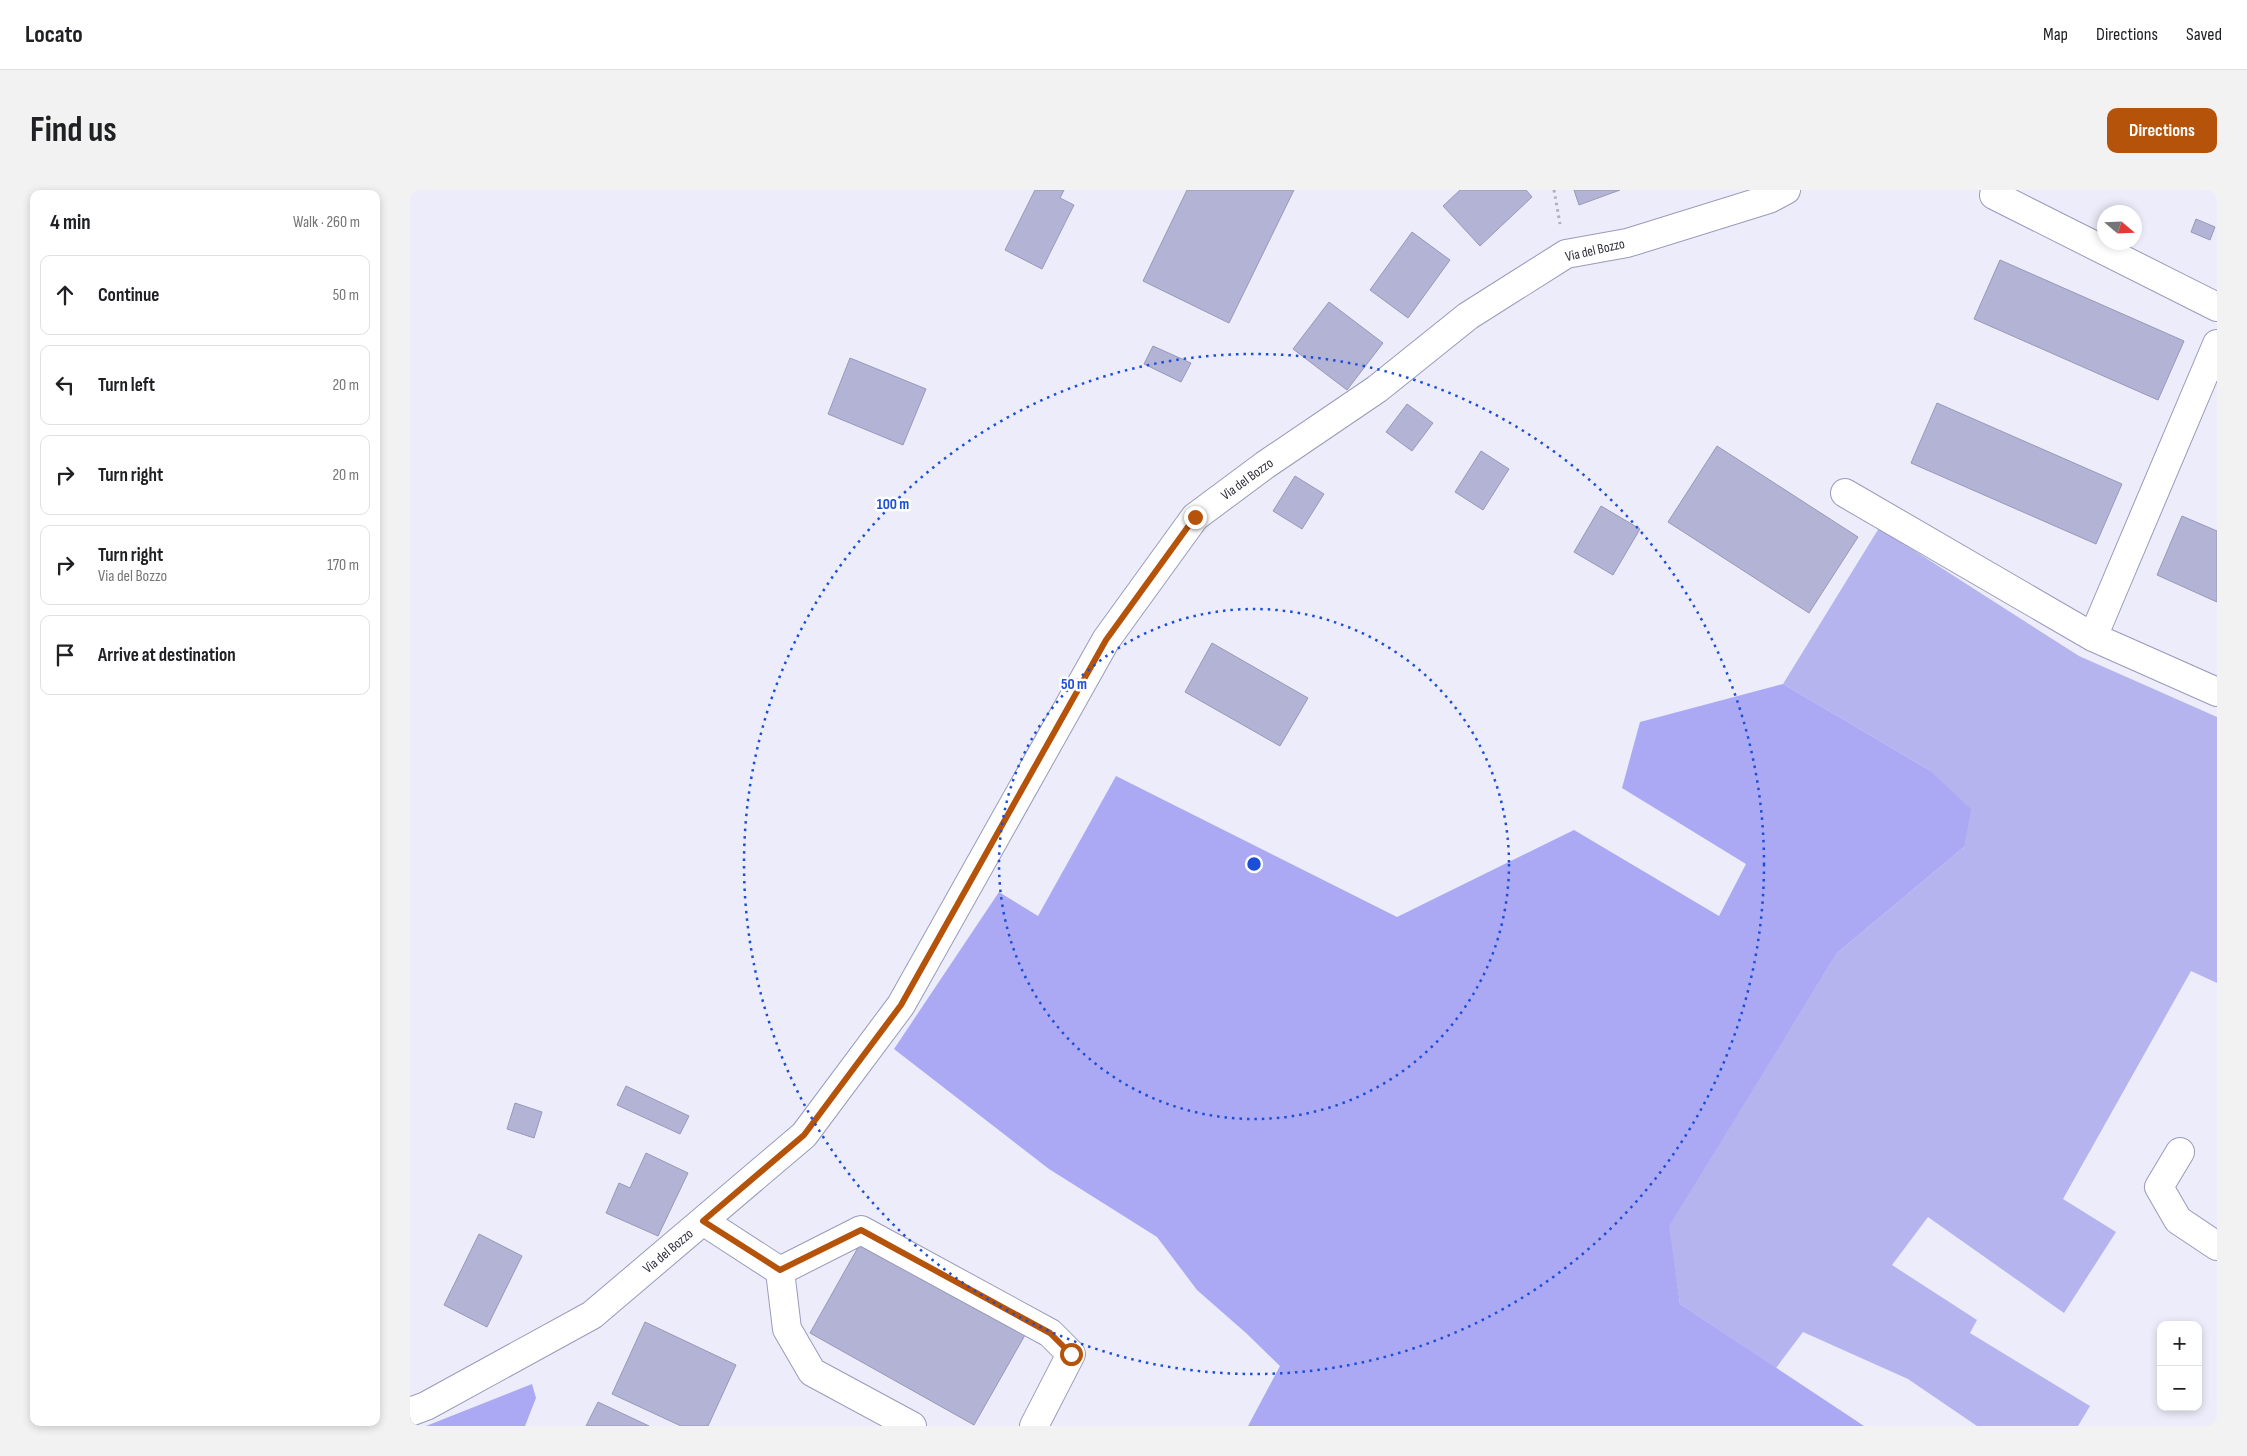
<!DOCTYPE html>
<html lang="en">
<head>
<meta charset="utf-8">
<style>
  body { margin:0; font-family:"Sofia Sans Condensed",sans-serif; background:#f2f2f2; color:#202124 }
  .controls { position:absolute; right:15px; bottom:15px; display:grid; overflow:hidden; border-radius:10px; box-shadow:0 2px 8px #0003 }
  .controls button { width:45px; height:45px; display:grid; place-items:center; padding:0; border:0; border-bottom:1px solid #e0e0e0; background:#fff; color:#202124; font:25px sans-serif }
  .compass { position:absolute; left:1687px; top:15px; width:45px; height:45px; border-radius:50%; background:#fff; box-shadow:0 2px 8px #0003; rotate:109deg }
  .stop { position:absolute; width:15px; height:15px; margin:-11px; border:4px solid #b45309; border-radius:50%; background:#fff }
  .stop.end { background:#b45309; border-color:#fff; box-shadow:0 1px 5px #0008 }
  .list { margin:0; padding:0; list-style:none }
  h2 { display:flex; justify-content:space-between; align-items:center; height:65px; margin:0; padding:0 20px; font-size:21px }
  h2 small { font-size:16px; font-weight:400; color:#757577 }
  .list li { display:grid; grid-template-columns:32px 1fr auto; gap:15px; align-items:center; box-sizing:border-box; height:80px; margin:0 10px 10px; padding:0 10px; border:1px solid #e0e0e0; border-radius:10px }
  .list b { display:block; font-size:19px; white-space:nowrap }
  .list p { margin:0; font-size:16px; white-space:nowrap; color:#757577 }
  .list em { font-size:16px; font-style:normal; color:#757577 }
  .icon { flex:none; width:28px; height:28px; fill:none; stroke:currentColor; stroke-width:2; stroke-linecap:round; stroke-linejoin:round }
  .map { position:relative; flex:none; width:1807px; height:1236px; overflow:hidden; border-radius:10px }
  header { display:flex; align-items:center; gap:30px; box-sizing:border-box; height:70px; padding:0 25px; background:#fff; border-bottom:1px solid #e0e0e0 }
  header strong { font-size:24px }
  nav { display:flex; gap:28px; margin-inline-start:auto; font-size:18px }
  .intro { display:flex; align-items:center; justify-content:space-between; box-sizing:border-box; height:120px; padding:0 30px }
  h1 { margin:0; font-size:35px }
  .button { padding:12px 22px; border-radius:10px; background:#b45309; color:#fff; font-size:18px; font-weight:700 }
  main { display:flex; gap:30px; padding:0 30px }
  aside { flex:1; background:#fff; border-radius:10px; box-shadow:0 2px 8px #0003 }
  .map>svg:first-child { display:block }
</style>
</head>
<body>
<header>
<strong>Locato</strong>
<nav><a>Map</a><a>Directions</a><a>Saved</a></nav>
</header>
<div class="intro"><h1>Find us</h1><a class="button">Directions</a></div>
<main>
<aside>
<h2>4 min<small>Walk · 260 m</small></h2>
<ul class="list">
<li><svg class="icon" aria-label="ahead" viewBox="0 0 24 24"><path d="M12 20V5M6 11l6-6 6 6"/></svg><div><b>Continue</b></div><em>50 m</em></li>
<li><svg class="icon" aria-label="left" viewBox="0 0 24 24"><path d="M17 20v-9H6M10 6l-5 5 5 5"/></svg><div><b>Turn left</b></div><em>20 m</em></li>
<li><svg class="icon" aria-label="right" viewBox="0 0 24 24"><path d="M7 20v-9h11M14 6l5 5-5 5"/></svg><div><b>Turn right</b></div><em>20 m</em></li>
<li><svg class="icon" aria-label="right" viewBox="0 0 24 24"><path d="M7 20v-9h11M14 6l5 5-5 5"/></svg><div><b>Turn right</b><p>Via del Bozzo</p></div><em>170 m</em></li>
<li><svg class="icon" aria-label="arrive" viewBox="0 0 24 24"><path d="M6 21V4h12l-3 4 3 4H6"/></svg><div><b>Arrive at destination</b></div></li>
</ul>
</aside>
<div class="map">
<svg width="1807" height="1236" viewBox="0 0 1807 1236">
  <rect width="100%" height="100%" fill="#ececfa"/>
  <!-- green -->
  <path fill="#b5b4ef" d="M1469,338L1669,466L1807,527V793L1781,781L1653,1009L1706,1042L1654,1123L1518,1027L1482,1075L1567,1130L1560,1143L1680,1216L1668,1236H1567L1498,1189L1393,1142L1366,1178L1270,1114L1258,1036L1427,763L1554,657L1519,580L1373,494Z"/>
  <!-- forest -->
  <path fill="#aba9f4" d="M1373,494L1519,580L1561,619L1554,657L1427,763L1259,1036L1270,1114L1454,1236H838L870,1176L836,1143L787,1100L747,1047L639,979L484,859L589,702L628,726L706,586L987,727L1164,640L1309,726L1336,674L1212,598L1230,532Z
    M122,1194L126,1208L115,1236H16Z"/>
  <!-- building -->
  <path fill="#b3b3d5" stroke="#9898b9" d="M625,0H654L650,8L664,15L632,79L595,60Z
    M777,0H884L819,133L733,91Z
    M1050,0H1116L1122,7L1070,56L1033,16Z
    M1164,0H1210L1169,15Z
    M1786,29L1805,37L1800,50L1781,42Z
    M1002,42L1040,70L998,128L960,100Z
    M1590,70L1774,151L1748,210L1564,129Z
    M919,112L973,153L937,200L883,159Z
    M743,156L781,173L771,192L734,174Z
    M440,168L516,199L493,255L418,224Z
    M1527,213L1712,294L1686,354L1501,273Z
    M997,214L1023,233L1002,261L976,242Z
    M1307,256L1448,347L1399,423L1258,332Z
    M1071,261L1099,279L1073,320L1045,302Z
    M885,286L914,304L892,339L863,321Z
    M1191,316L1230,339L1203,385L1164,362Z
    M1772,326L1807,341V412L1747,385Z
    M802,453L898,508L870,556L775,502Z
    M216,896L279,926L270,944L207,915Z
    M105,913L132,922L124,948L97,939Z
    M236,963L278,983L248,1046L196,1023L209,993L220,998Z
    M69,1044L112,1066L77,1137L34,1115Z
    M455,1045L619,1138L564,1235L400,1143Z
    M235,1132L326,1175L298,1236H271L202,1204Z
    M188,1212L239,1236H176Z"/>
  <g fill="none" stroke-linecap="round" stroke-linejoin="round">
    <defs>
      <path id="minor" d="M1584,5L1807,117
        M1435,303L1683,447L1807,502
        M1683,447L1807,154
        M1770,962L1749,997L1768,1030L1807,1056
        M293,1031L370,1081L377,1139L402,1182L502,1236
        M370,1081L451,1040L640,1143L661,1164L624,1236
        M0,1222L16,1216L182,1125L394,945L491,815L696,450L785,327L855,275L967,199L1058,126L1156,64L1217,53L1359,9L1376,0"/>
    </defs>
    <!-- minor casing -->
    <use href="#minor" stroke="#9a9abb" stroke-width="30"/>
    <!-- path -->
    <path stroke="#afafbd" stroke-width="3" stroke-dasharray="2.5 4" stroke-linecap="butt" d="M1144,0L1150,34"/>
    <!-- minor -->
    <use href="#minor" stroke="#fff" stroke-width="28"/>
  </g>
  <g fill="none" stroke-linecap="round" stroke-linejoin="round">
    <!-- route -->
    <path stroke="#b45309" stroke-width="6" d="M661,1164L640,1143L451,1040L370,1080L293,1031L394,945L491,815L696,450L785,327"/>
  </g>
  <!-- distance rings -->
  <g fill="none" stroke="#1d4ed8" stroke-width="2.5" stroke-dasharray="2.5 5">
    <circle cx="844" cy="674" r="255"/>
    <circle cx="844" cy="674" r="510"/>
  </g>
  <g text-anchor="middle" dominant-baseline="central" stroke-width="5" stroke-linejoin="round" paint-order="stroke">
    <!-- street labels -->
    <g font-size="14" fill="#2f2f3d" stroke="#fff">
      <text transform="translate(1185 60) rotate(-13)">Via del Bozzo</text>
      <text transform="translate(837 289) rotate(-36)">Via del Bozzo</text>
      <text transform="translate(258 1061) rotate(-40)">Via del Bozzo</text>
    </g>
  </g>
  <circle cx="844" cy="674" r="8" fill="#1d4ed8" stroke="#fff" stroke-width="2.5"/>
  <g font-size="15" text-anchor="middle" font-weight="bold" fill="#1d4ed8" stroke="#fff" stroke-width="5" stroke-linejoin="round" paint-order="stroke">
    <text x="483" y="319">100 m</text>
    <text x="664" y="499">50 m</text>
  </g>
</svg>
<div class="controls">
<button>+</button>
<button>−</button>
</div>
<svg class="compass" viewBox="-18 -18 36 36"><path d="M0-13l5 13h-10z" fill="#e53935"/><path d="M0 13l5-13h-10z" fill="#757577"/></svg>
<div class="stop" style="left:661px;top:1164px"></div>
<div class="stop end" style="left:785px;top:327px"></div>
</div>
</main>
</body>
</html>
